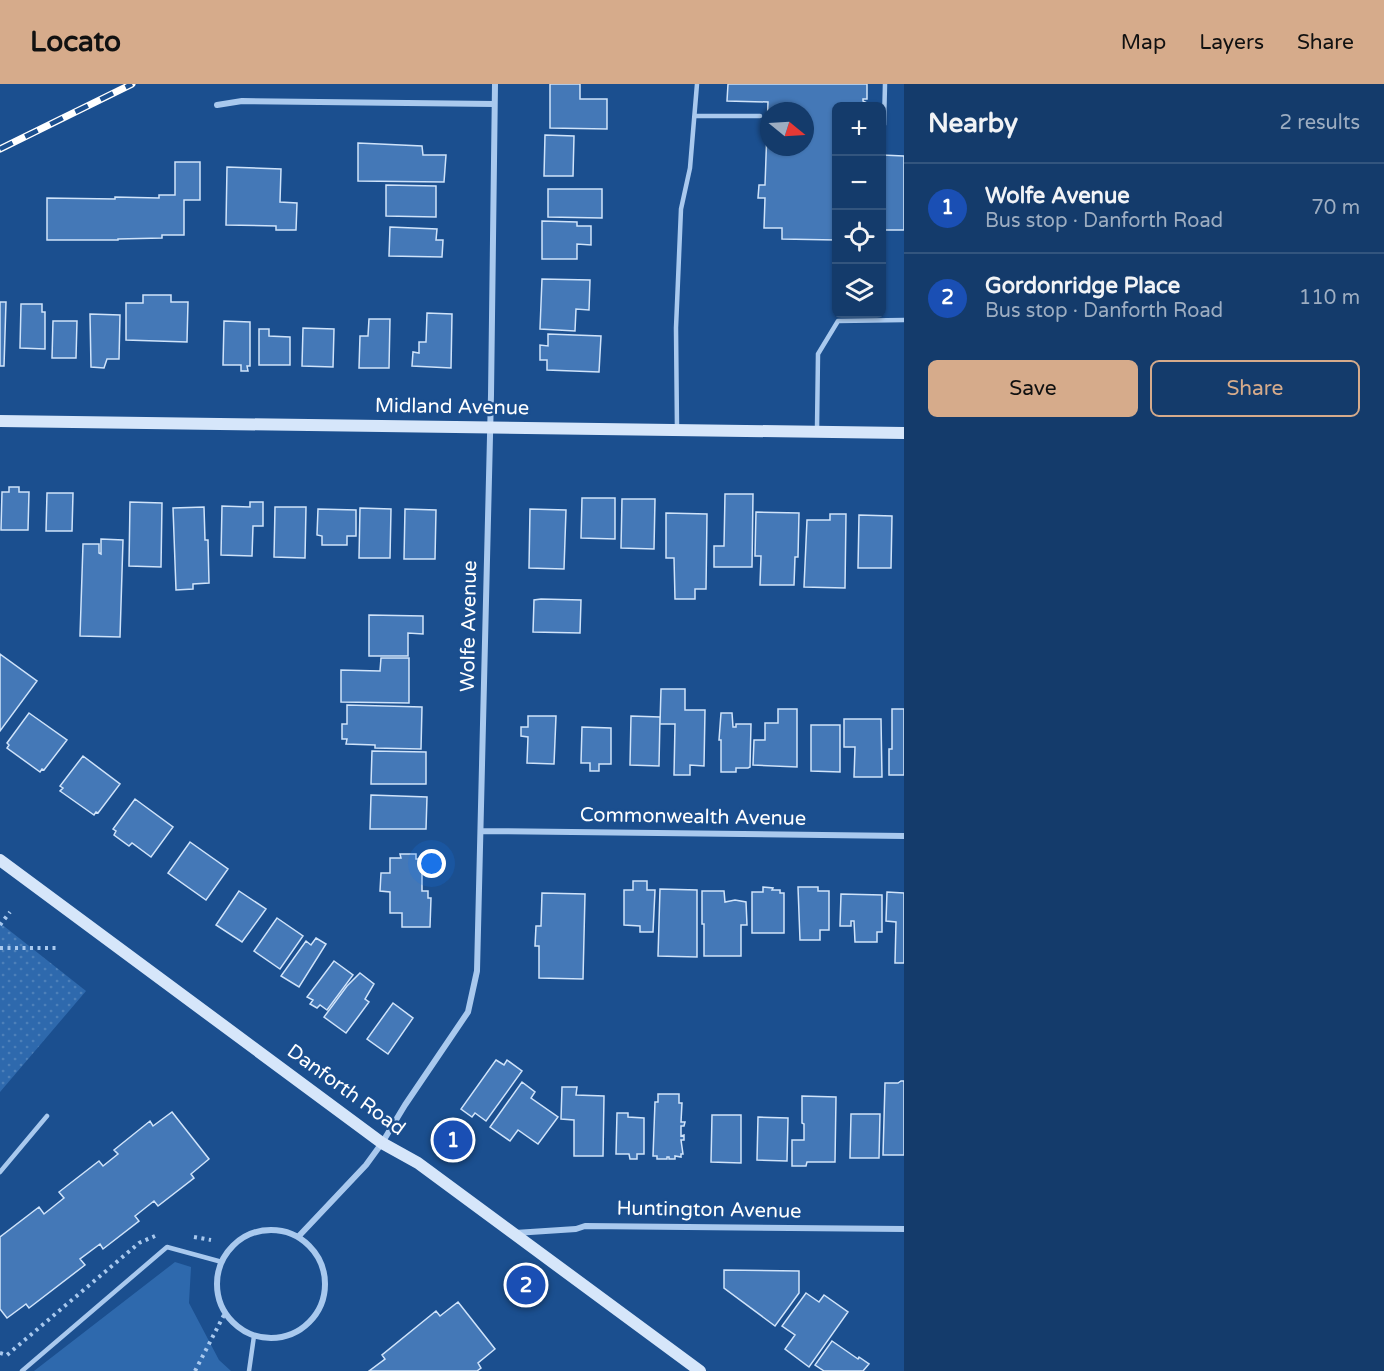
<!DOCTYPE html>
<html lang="en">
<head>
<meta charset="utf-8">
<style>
  body { margin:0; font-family:"Varela Round",sans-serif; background:#1d4271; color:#f1f3f6 }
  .controls { position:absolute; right:18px; top:18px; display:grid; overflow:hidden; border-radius:9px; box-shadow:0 2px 4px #0004 }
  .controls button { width:54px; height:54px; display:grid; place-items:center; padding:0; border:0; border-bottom:2px solid #33557e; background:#143b6b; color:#f1f3f6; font:30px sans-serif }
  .compass { position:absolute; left:760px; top:18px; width:54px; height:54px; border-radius:50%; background:#143b6b; box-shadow:0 2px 4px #0004; rotate:108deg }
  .you { position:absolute; left:432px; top:780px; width:21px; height:21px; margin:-15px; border:4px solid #fff; border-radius:50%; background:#1a73e8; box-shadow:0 0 0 9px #1a73e833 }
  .badge { display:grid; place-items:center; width:39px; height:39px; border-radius:50%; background:#d6ab8b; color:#fff; font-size:20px; font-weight:700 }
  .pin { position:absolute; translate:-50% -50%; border:3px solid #fff; box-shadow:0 2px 6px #0006 }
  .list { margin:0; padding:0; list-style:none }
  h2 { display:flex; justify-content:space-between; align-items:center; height:78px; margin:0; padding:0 24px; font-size:26px }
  h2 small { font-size:20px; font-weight:400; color:#9dadc1 }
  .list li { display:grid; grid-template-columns:39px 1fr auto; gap:18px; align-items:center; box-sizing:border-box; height:90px; padding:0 24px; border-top:2px solid #33557e }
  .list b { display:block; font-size:22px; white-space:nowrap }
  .list p { margin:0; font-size:20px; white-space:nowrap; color:#9dadc1 }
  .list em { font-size:20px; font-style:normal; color:#9dadc1 }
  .actions { display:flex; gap:12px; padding:18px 24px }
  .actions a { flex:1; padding:14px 0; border:2px solid #d6ab8b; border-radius:9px; text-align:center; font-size:21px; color:#d6ab8b }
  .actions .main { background:#d6ab8b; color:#111 }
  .icon { flex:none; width:33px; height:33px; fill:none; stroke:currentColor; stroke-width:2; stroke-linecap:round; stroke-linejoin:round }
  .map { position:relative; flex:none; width:904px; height:1287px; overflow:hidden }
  header { display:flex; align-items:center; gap:36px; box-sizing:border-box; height:84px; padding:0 30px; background:#d6ab8b; color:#111 }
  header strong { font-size:28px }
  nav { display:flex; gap:33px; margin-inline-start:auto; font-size:21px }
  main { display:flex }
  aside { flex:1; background:#143b6b }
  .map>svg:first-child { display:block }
</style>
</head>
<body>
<header>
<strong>Locato</strong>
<nav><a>Map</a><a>Layers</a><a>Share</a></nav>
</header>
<main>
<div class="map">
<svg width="904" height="1287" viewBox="0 0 904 1287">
  <defs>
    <pattern id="park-dots" width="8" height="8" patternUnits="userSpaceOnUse" patternTransform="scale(1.5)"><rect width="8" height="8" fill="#2e69ad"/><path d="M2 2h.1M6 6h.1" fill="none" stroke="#4d80b9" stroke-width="1.8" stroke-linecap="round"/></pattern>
  </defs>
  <rect width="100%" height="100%" fill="#1b4f8f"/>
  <!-- green -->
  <path fill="#2e69ad" d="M175,1178L191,1183L189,1219L219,1276L231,1287H34Z"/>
  <!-- park -->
  <path fill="url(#park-dots)" d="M0,839L86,907L0,1008Z"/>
  <!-- building -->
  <path fill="#4478b7" stroke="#cfe3fa" stroke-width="1.5" fill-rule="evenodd" d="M550,0H580V15H607V45L550,44Z
    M728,0H867V15H863V17L867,19H858V22H836V156L782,155V144H764L765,114H758L759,101H765L768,18L727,17ZM769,27H805V63H769Z
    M545,51L574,52L573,92H544Z
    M358,59L422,62L423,71H446L444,98L358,97Z
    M882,71L904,72V146H882Z
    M175,78H200V116H184V151H162V154L118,155V156H47V114L115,115V113L159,114V111H175Z
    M227,83L281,85L280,118L297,119L296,146H276V142L226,141Z
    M386,101L436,102V133L386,132Z
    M548,105H602V134L548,133Z
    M542,137L577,138V142H591V161L577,160V175H542Z
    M390,143L437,145L436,156H443L442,173L389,172Z
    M542,195L590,196L589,226L576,225L575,247L540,245Z
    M143,211H171V218H188L187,258L126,256V219H143Z
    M0,218H6L4,282H0Z
    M21,220H42V228H45V265L20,264Z
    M427,229L452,230L451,284L412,282L413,268L419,269V258H426Z
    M90,230L120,231L119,275H107L104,284L91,283Z
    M369,235H390L389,284H359L360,252H368Z
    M53,237H77L76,274H52Z
    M224,237L250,238V282H247L248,287H241V281H223Z
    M303,244L334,245L333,283L302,282Z
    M259,245H269V252L290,253V281H259Z
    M548,250L601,252L599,288L547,286V276H540V261L548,262Z
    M9,403H19V408H29L28,446H1L2,408H9Z
    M47,409H73L72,447H46Z
    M725,410H753L752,483H714V462H724Z
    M582,414H615V455L581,454Z
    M622,415H655L654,465L621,464Z
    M130,418L162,419L161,483L129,482Z
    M250,418H263V442H253L252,472L221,471L222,422L250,423Z
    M204,423L205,456H208L209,499L193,500V505L176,506L173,424Z
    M275,423H306L305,474L274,473Z
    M360,424L391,425L390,474H359Z
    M318,425L356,426V452H347V461H322V452L317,451Z
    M405,425L436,426L435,475H404Z
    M530,425L566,426L564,485L529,484Z
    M756,428L799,429L798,473H795L794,501H760L761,472H755Z
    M666,429L707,430L706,505H695V515H675L674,474H666Z
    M830,430H846L845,504L804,503L807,436H830Z
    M859,431L892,432L891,484H858Z
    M101,455L123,456L120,553L80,552L83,460H99V469L101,470Z
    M541,515L581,516L580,549L533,548L534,516Z
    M369,531L423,532V550L408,549V572H369Z
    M0,570L37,597L0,647Z
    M381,574H409V619L341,618V586L380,587Z
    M661,605H685V626H705L704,682L690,681V691H674L675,640H660Z
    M347,621L422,623L421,665L375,664V661L346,660L347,655H342V640H347Z
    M778,625H797V683L753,681L754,656H765V639H778Z
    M892,625H904V691H889V665H892Z
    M29,629L67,656L44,686L42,685L40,688L7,664L9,661L7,659Z
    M721,629H732L733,643H736V640H751L750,683L748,684H736V688H721V656H719Z
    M528,632H556L554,680L527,679L528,653L521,652V643H528Z
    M631,632L660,633L659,682L630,681Z
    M844,635H881L882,693H854L855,663H844Z
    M811,641H840V688L811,687Z
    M582,643L611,644V680H599V687H590V679H581Z
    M372,667L426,668V700H371Z
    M83,672L120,700L98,729L96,728L94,731L60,707L63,704L60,702Z
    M371,711L427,713L426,745H370Z
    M135,715L173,743L151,773L132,759L129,762L114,751L116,747L113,745Z
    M190,758L228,785L206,816L168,789Z
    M400,770H416V775H422V807H428V814H431L430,843H402V829H390V808L380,807L381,789H390V774H401Z
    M633,797H647V806H655L653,848H640V842L624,841V806H633Z
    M763,803L773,804L772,806H780V809H784V849H752V808H763Z
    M798,803H818V807H829V846H820V856H800Z
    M660,805L697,806V873L658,872Z
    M239,807L266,825L242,858L216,841Z
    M702,807H724L725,818L735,816L746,818L747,841H741V872H704V840H702Z
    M887,808L904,809V879H895L896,838L886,837Z
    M542,809L585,810L583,895L539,894V862H535L536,842H541Z
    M841,810L882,811V848H877V858H855L854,837H851V842H840Z
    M277,834L303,852L280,885L254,867Z
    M316,854L326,860L299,903L281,892L306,857L311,861Z
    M334,877L353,891L327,926L320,921L317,924L310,920L313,916L307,913Z
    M360,889L374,900L365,915L369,918L346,949L324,933L347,902Z
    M393,919L413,934L388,970L367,955Z
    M496,976L504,981L507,976L522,987L486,1037L475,1029L472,1033L461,1025Z
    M901,997H904V1071H883L885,999H898Z
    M522,998L535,1008L531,1014L558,1033L538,1060L518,1046L510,1057L490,1043Z
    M562,1003H577L576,1011L604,1012L603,1072H574V1036L561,1035Z
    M658,1010H679V1019H682L681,1038H685L684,1042H681V1052L684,1051V1056H681L683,1070H681V1073L675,1072V1075H669V1073H667V1075H657V1072H653L655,1018H658Z
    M802,1012L836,1013L835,1078H807L806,1082H792V1056H804V1040L802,1039Z
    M172,1028L209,1075L191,1090L194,1094L158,1122L154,1117L135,1132L139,1137L103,1165L100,1160L80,1175L85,1181L29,1224L26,1220L7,1234L0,1225V1153L39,1123L44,1130L64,1114L59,1108L99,1077L103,1082L118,1070L114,1066L150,1037L153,1042Z
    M617,1029H628V1033L644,1034V1070H637V1075H630L629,1070H616Z
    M851,1030H880L879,1074H850Z
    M712,1031H741V1079L711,1078Z
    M758,1033L788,1034L787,1077L757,1076Z
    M724,1186L799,1187V1209L775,1242L724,1204Z
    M806,1209L819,1218L824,1211L848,1228L809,1283L785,1265L795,1251L782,1242Z
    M458,1218L495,1265L478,1279L481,1284L477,1287H369L385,1275L382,1271L436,1227L440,1232Z
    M832,1257L858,1275L859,1273L869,1280L863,1287H824L815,1281Z"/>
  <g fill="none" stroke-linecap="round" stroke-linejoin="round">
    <!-- path -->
    <path stroke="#a9c9ee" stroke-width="4" stroke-dasharray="3 4.5" stroke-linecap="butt" d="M0,841L10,828
      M0,864H57
      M194,1153L211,1156
      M0,1269L7,1271L139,1159L155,1152
      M195,1287L225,1229"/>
    <!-- service -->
    <path stroke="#a9c9ee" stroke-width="4.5" d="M695,32H760
      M884,41L885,0
      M677,345L676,244L681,125L690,84L697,0
      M817,345L818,270L838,237L904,236
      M0,1088L47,1032
      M22,1287L167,1163L222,1178
      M249,1287L254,1252"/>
    <!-- minor -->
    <path stroke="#a9c9ee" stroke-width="6" d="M217,21L242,17L494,20
      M481,747L904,752
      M217 1200a54 54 0 1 1 108 0a54 54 0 1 1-108 0Z
      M515,1149L576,1145L585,1142L904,1145
      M298,1153L366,1081L382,1059L405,1021L468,928L477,887L491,311L495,0"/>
    <!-- secondary -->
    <path stroke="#d6e6fa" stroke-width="12" d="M0,337L904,349
      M0,776L382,1059L418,1079L700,1287"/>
    <defs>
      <path id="rail" d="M0,65L132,0"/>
    </defs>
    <!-- rail casing -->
    <use href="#rail" stroke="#fff" stroke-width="7"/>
    <!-- rail -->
    <use href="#rail" stroke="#1b4f8f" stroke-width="4.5" stroke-dasharray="14" stroke-linecap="butt"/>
  </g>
  <g text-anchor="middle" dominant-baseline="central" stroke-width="5" stroke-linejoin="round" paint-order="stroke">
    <!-- street labels -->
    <g font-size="20" fill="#fff" stroke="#1b4f8f">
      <text transform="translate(452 323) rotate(1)">Midland Avenue</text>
      <text transform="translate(469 542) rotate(-89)">Wolfe Avenue</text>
      <text transform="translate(693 733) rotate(1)">Commonwealth Avenue</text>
      <text transform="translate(346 1006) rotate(36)">Danforth Road</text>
      <text transform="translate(709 1126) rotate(1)">Huntington Avenue</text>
    </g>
  </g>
</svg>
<div class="controls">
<button>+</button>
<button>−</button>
<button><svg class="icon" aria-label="locate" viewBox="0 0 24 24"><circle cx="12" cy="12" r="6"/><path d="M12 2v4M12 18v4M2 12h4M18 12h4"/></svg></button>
<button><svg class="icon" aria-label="layers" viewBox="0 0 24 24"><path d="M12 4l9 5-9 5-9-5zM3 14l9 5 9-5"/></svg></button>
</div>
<svg class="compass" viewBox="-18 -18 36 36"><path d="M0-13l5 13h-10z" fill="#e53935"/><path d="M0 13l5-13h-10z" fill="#9dadc1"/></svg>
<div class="you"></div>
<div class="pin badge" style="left:453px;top:1056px;background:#1a4fb4">1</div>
<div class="pin badge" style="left:526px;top:1201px;background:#1a4fb4">2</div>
</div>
<aside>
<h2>Nearby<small>2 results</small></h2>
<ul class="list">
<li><span class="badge" style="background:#1a4fb4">1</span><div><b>Wolfe Avenue</b><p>Bus stop · Danforth Road</p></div><em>70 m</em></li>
<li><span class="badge" style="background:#1a4fb4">2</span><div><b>Gordonridge Place</b><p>Bus stop · Danforth Road</p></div><em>110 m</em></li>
</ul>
<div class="actions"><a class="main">Save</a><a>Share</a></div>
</aside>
</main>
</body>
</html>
